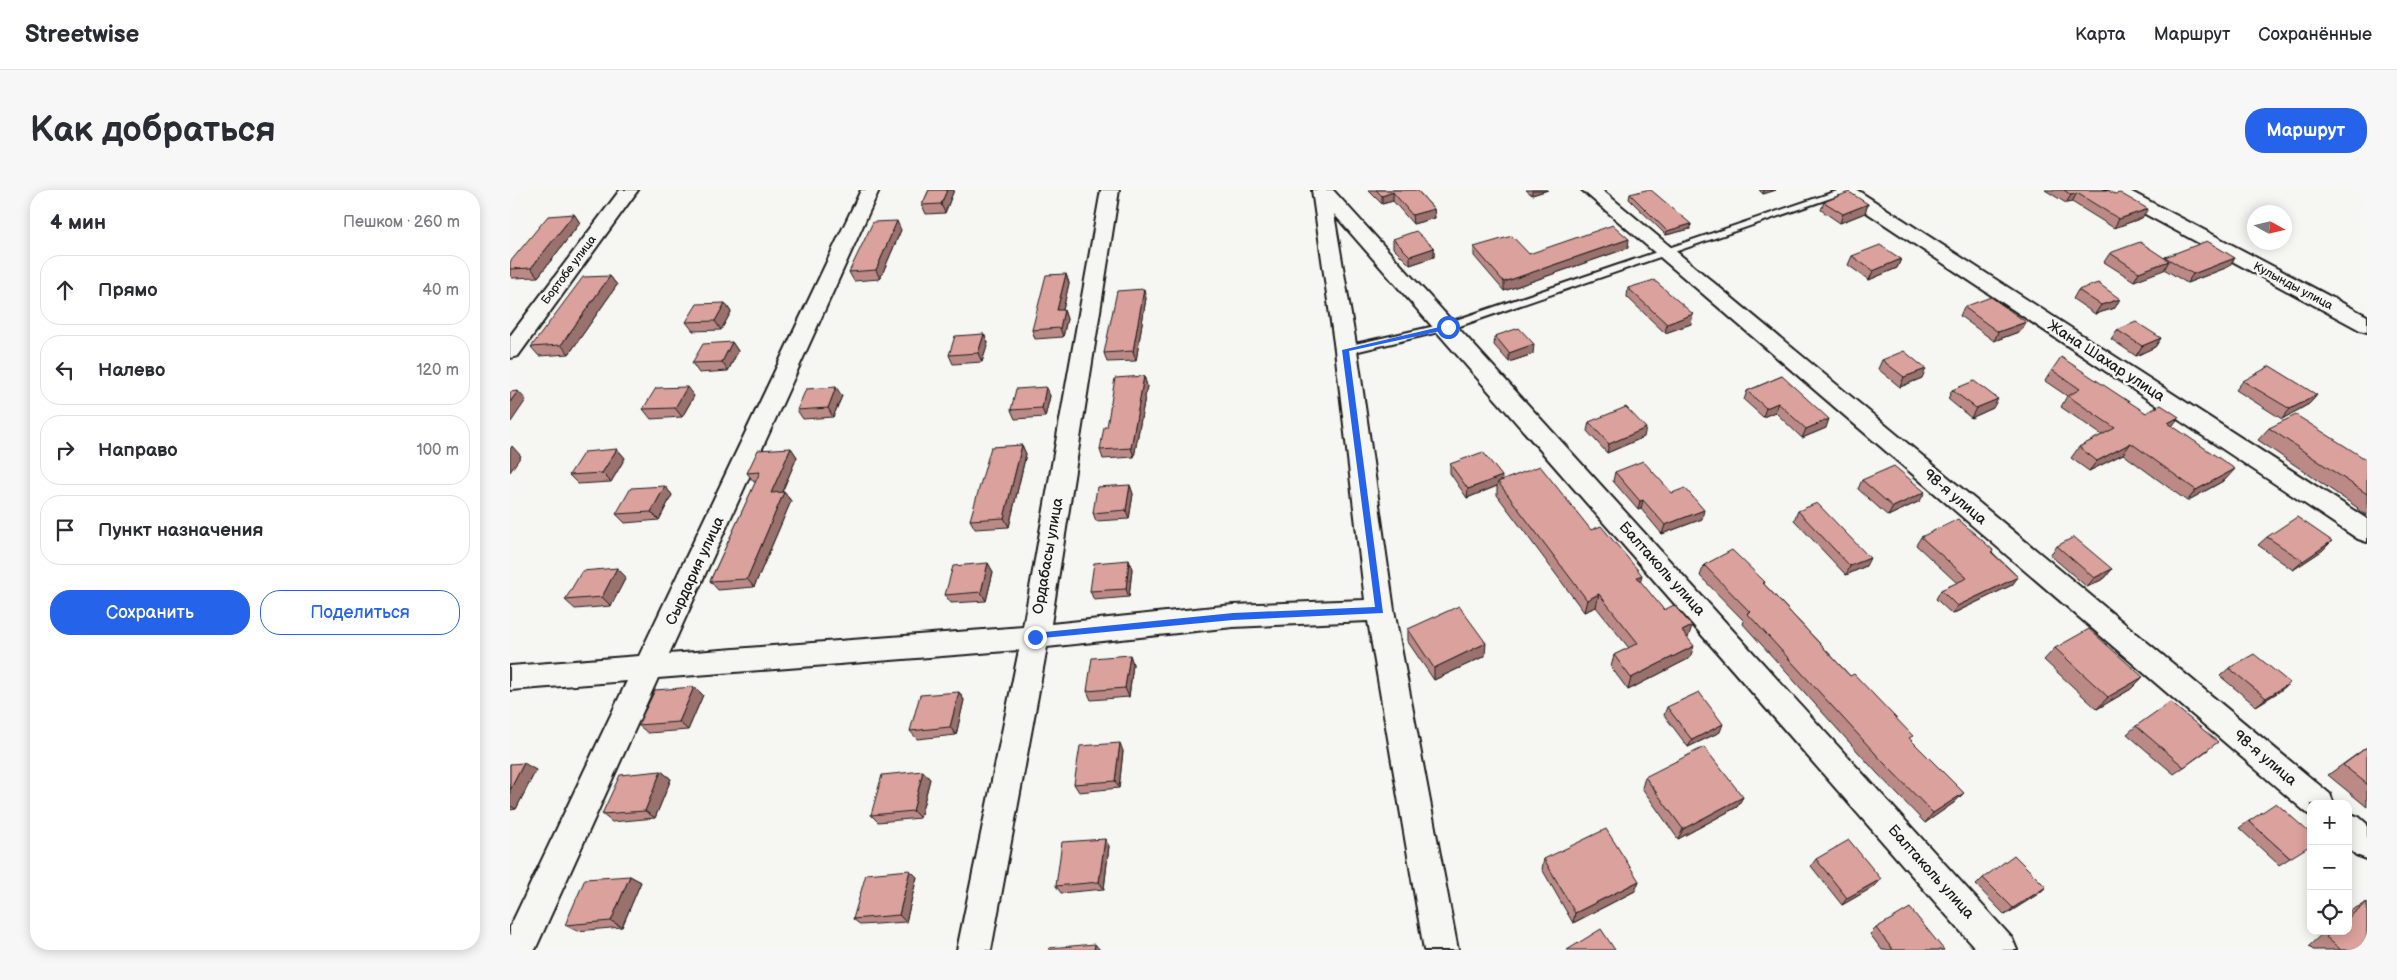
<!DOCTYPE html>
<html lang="ru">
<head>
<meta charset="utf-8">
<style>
  body { margin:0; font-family:"Balsamiq Sans",sans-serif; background:#f7f7f7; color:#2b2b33 }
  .controls { position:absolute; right:15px; bottom:15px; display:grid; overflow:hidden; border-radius:10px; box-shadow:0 2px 12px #0003 }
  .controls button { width:45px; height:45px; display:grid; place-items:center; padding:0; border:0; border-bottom:1px solid #e1e1e2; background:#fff; color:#2b2b33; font:25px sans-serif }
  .compass { position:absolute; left:1737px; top:15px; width:45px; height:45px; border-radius:50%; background:#fff; box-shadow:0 2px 12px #0003; rotate:98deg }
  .stop { position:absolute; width:15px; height:15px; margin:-11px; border:4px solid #2563eb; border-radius:50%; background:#fff }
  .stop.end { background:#2563eb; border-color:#fff; box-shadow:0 1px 5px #0008 }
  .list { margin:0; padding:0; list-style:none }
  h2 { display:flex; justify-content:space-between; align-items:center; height:65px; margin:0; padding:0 20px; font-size:21px }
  h2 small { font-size:16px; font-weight:400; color:#7c7c81 }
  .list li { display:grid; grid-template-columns:32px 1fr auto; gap:15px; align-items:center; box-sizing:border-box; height:70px; margin:0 10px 10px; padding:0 10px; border:1px solid #e1e1e2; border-radius:20px }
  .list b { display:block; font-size:19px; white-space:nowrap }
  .list em { font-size:16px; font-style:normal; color:#7c7c81 }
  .actions { display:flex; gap:10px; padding:15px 20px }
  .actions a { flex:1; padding:11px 0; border:1px solid #2563eb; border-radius:20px; text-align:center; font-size:18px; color:#2563eb }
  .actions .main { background:#2563eb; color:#fff }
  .icon { flex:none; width:28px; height:28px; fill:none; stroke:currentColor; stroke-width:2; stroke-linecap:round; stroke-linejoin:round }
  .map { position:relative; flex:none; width:1857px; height:760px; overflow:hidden; border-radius:20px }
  header { display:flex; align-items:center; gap:30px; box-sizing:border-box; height:70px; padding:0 25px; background:#fff; border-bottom:1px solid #e1e1e2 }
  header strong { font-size:24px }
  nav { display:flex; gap:28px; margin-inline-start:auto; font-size:18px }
  .intro { display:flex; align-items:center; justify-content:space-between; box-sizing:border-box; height:120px; padding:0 30px }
  h1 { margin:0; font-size:35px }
  .button { padding:12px 22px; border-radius:20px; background:#2563eb; color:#fff; font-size:18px; font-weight:700 }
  main { display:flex; gap:30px; padding:0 30px }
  aside { flex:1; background:#fff; border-radius:20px; box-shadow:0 2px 12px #0003 }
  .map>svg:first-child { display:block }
</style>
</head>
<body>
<header>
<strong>Streetwise</strong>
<nav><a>Карта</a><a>Маршрут</a><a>Сохранённые</a></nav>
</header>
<div class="intro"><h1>Как добраться</h1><a class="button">Маршрут</a></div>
<main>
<aside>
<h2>4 мин<small>Пешком · 260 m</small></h2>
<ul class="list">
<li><svg class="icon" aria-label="ahead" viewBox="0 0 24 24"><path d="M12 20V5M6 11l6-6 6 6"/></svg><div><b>Прямо</b></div><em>40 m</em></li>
<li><svg class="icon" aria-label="left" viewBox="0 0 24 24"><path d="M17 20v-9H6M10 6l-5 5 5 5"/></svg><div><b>Налево</b></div><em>120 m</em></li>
<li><svg class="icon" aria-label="right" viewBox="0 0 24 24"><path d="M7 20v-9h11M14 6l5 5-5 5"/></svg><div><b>Направо</b></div><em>100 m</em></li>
<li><svg class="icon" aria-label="arrive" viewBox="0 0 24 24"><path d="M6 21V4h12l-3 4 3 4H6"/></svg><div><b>Пункт назначения</b></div></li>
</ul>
<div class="actions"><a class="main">Сохранить</a><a>Поделиться</a></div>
</aside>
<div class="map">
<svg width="1857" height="760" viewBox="0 0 1857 760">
  <rect width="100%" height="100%" fill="#f6f6f2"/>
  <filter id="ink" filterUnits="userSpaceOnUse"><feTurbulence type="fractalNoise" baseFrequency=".02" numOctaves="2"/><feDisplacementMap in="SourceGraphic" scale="10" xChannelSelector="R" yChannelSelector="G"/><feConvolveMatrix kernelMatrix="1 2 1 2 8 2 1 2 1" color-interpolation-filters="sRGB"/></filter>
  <g filter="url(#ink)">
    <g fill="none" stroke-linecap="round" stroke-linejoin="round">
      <defs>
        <path id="service" d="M1330,0H1344L941,139L836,164L830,160L836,156L934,134Z"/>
        <path id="minor" d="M110,0H128L8,166L0,168V146Z
          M351,0H369L159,464L513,437L591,0H609L541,434L723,415L855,410L825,160L802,0H823L1502,748L1507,760H1467L824,24L847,160L884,420L948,760H914L858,431L723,437L537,457L481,760H447L509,460L148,488L25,760H0V737L117,491L0,500V476L129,466Z
          M1072,0H1092L1820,604L1824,614H1801V625L1798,624Z
          M1326,0H1347L1857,329V352L1848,349L1329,4Z
          M1595,0H1618L1857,126V142L1850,140L1598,4Z
          M1838,623L1849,627L1857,634V669L1846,665L1838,658Z"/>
      </defs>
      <!-- service casing -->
      <use href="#service" stroke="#1c1c1c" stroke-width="4"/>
      <!-- minor casing -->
      <use href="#minor" stroke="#1c1c1c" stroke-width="4"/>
      <!-- service -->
      <use href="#service" fill="#f6f6f2" fill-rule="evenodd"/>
      <!-- minor -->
      <use href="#minor" fill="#f6f6f2" fill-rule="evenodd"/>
    </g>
    <!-- wall -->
    <path fill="#bc8a86" stroke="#1c1c1c" d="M419,0H444L435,23L416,24L412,15Z
      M858,0H907L924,19L925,28L903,34L883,11L872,14Z
      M1016,0H1038L1022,5Z
      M1249,0H1266L1253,4Z
      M1535,0H1597L1632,28L1604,38L1562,12L1556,13Z
      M1120,4L1181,34L1180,39L1156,45L1119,9Z
      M1314,12L1358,14L1355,23L1330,33L1311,20Z
      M64,24L70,33L28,87L2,88L0,85V72Z
      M391,40L370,89L344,91L339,82Z
      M883,49L924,58V67L900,75L883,58Z
      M964,57L1019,64L1118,58L994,101L964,66Z
      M1600,63L1655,68V67L1725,68L1718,77L1677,93L1654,79L1624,91L1594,72Z
      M1342,66L1391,69L1387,78L1359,90L1338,75Z
      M556,84L559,93L553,120H554L557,129L553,147L525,149L522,140Z
      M100,86L107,95L59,164L29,166L21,157Z
      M1118,98L1181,134L1155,143L1117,107Z
      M1568,100L1605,118L1585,124L1563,109Z
      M636,108L626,171L597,172L594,163Z
      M215,113L221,122L211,140L183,141L176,132Z
      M1454,117L1516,132L1511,141L1484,151L1450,126Z
      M1607,140L1651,148L1645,157L1626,166L1601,149Z
      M474,144L478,153L472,172L443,174L439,165Z
      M985,146L1023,164L999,172L984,155Z
      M222,152L228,161L218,181L189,183L182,173Z
      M1372,170L1412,188L1390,197L1368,179Z
      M1542,180L1636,223L1662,236L1715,290L1677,311L1613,264L1579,281L1561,268L1569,257L1592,245L1551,217L1557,206L1535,191Z
      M634,186L637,196L624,267L593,269L590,260Z
      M1272,186L1316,238L1292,248L1265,222L1253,227L1234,210L1237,201Z
      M1733,191L1807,205L1799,214L1772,229L1726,200Z
      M536,197L540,206L535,227L505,229L501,220Z
      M1442,200L1483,218L1461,228L1438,209Z
      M184,206L172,227L141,229L133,219Z
      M332,206L323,227L293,229L287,220Z
      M1079,232L1134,247L1097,263L1077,241Z
      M1759,238L1857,270V326L1847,319L1848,318L1748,250Z
      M512,255L516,264L499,337L465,339L460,330Z
      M281,258L287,267L272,302H274L281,311L244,397L208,400L200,391L246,292H244L237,283Z
      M107,259L115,268L101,292L68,294L59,285Z
      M940,274L991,290L1081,340L1130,392L1178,449L1180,468L1118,500L1101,477L1104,465L1119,458L1086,417L1074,422L987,305V296L957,308L940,283Z
      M1105,282L1162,303L1192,329L1152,344L1131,319L1128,320L1103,291Z
      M1352,290L1410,311L1378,326L1348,299Z
      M620,295L623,304L619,329L586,331L583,323Z
      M155,296L162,305L149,330L115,333L106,324Z
      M1288,321L1356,376L1336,385L1284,330Z
      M1411,347L1483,360L1482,362L1508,387L1502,395L1442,424L1426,409L1431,400L1447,393L1406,355Z
      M1757,347L1813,360L1783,380L1748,355Z
      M1547,356L1602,379L1595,388L1577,397L1540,365Z
      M619,370L622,379L619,407L584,410L580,401Z
      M478,373L483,382L476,411L441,413L435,405Z
      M1194,375L1255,392L1254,394L1400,550L1454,603L1445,612L1415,633L1367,583L1233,434L1234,431L1190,386Z
      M107,378L116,387L101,416L65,419L55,410Z
      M898,439L975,466L924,490L898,452Z
      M1545,458L1621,499L1587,519L1534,470Z
      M620,465L623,474L619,507L581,510L577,501Z
      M1719,478L1770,501L1746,516L1710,486Z
      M184,497L193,505L178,540L138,543L128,535Z
      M449,502L454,510L446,545L407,549L400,541Z
      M1157,517L1210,542L1178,557L1154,525Z
      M1626,536L1698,560L1664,584L1617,544Z
      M1857,557V617L1818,585Z
      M613,561L609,598L569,602L564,594Z
      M0,574L26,580L6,619L0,620Z
      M151,581L161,589L145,628L102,632L92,624Z
      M1135,587L1233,607L1227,617L1168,649L1132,598Z
      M420,589L410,628L368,632L361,625Z
      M1739,631L1780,668L1769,675L1729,638Z
      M599,656L594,699L551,703L546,696Z
      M1034,669L1129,691L1125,701L1063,733L1032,679Z
      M1306,669L1371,689L1365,696L1332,715L1301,676Z
      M120,686L131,692L112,737L67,741L55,735Z
      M407,687L396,732L351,735L343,729Z
      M1473,688L1536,697L1528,704L1495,725L1466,695Z
      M1857,712V760H1803L1799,756L1815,741H1838V722Z
      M1366,738L1434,760H1372L1360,744Z"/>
    <!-- shaded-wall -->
    <path fill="#99716d" stroke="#1c1c1c" d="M437,0H444L435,23L431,14Z
      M1022,0H1038L1022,5Z
      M1254,0H1266L1253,4Z
      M883,2V11L872,14V6Z
      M1567,3L1562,12L1556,13L1561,5Z
      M1358,14L1355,23L1330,33L1333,24Z
      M924,19L925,28L903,34L902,25Z
      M1638,19L1632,28L1604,38L1609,29Z
      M64,24L70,33L28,87L21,78Z
      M387,31L391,40L370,89L366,80Z
      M1181,34L1180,39L1156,45L1157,41Z
      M1119,49L1118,58L994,101V92Z
      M924,58V67L900,75V66Z
      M1725,68L1718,77L1677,93L1683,84Z
      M1391,69L1387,78L1359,90L1363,81Z
      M1659,71L1654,80L1624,91L1629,82Z
      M556,84L559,93L551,129L547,120Z
      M100,86L107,95L59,164L51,155Z
      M634,99L636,108L626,171L623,161Z
      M1610,109L1605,118L1585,124L1591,115Z
      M215,113L221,122L211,140L205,131Z
      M554,120L557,129L553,147L550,138Z
      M1183,124L1181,134L1155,143L1157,134Z
      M1516,132L1511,141L1484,151L1488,142Z
      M474,144L478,153L472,172L468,163Z
      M1651,148L1645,157L1626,166L1632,156Z
      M222,152L228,161L218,181L212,172Z
      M1024,154L1023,164L999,172V163Z
      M1416,179L1412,188L1390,197L1394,187Z
      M634,186L637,196L624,267L621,258Z
      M177,197L184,206L172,227L165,218Z
      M326,197L332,206L323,227L318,218Z
      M536,197L540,206L535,227L532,218Z
      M8,201L16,210L1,232L0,231V212Z
      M1807,205L1799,214L1772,229L1780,219Z
      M1488,209L1483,218L1461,228L1466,218Z
      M1268,213L1265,222L1253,227L1256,218Z
      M1669,227L1661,238L1658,233Z
      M1319,229L1316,238L1292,248L1296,239Z
      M1136,238L1134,247L1097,263L1099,254Z
      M1621,253L1613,264L1579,281L1587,271Z
      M512,255L516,264L499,337L494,328Z
      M2,256L11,266L0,282V260Z
      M281,258L287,267L268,311L261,303Z
      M107,259L115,268L101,292L92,283Z
      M1725,279L1715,290L1677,311L1686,300Z
      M992,286L991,295L988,292L987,296L957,308L958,299Z
      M620,295L623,304L619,329L616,320Z
      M155,296L162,305L149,330L141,322Z
      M274,302L281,311L244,397L237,389Z
      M1415,302L1410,311L1378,326L1383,317Z
      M1133,310L1131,319L1128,320L1130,311Z
      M1194,320L1192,329L1152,344L1155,335Z
      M1822,351L1813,360L1783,380L1793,371Z
      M1360,368L1356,376L1336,385L1340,376Z
      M619,370L622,379L619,407L616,399Z
      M478,373L483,382L476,411L471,402Z
      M107,378L116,387L101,416L92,407Z
      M1602,379L1595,388L1577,397L1584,388Z
      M1132,385L1129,398L1127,387Z
      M1508,387L1502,395L1442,424L1447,416Z
      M1089,404L1086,417L1074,422L1077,410Z
      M1182,436L1178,448L1172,441Z
      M976,453L975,466L924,490V478Z
      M1184,456L1180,468L1118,500L1121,488Z
      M620,465L623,474L619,507L615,498Z
      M1633,487L1621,499L1587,519L1598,507Z
      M1780,493L1770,501L1746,516L1756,508Z
      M184,497L193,505L178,540L169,532Z
      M449,502L454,510L446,545L440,537Z
      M1213,534L1210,542L1178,557L1182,550Z
      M610,553L613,561L609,598L605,591Z
      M14,573L26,580L6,619L0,616V600Z
      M151,581L161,589L145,628L135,621Z
      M413,581L420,589L410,628L403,621Z
      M1454,603L1445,612L1415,633L1423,623Z
      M1233,607L1227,617L1168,649L1173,639Z
      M595,649L599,656L594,699L589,692Z
      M400,680L407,687L396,732L389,725Z
      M120,686L131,692L112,737L101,731Z
      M1371,689L1365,696L1332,715L1337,708Z
      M1129,691L1125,701L1063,733L1065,723Z
      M1536,697L1528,704L1495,725L1503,718Z
      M585,754L590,760H584Z"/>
    <!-- building -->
    <path fill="#dba19c" stroke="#1c1c1c" d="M419,0H437L431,14L412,15Z
      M866,0H907L924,19L902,25L883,2L872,6Z
      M1136,0H1141L1181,34L1157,41L1120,4Z
      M1554,0H1597L1605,4L1610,3L1638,19L1609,29L1567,3L1561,5Z
      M1339,2L1358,14L1333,24L1314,12Z
      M64,24L21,78L0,79V72L38,26Z
      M387,31L366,80L339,82L363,32Z
      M1103,35L1119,49L994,92L964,57L1002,46L1019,64Z
      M906,41L924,58L900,66L883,49Z
      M1697,51L1725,68L1683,84L1655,67Z
      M1630,52L1659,71L1629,82L1600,63Z
      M1370,55L1391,69L1363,81L1342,66Z
      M556,84L547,120H554L550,138L522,140L536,85Z
      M100,86L51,155L21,157L73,87Z
      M1144,90L1183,124L1157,134L1118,98Z
      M1588,93L1610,109L1591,115L1568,100Z
      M634,99L623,161L594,163L607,101Z
      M1481,107L1516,132L1488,142L1454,117Z
      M215,113L205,131L176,132L187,114Z
      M1626,132L1651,148L1632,156L1607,140Z
      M1009,138L1024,154L999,163L985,146Z
      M474,144L468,163L439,165L445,146Z
      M222,152L212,172L182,173L193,154Z
      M1394,161L1416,179L1394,187L1372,170Z
      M1551,167L1636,223L1651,215L1669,227L1658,233L1725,279L1686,300L1621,253L1587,271L1569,257L1605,238L1558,206L1570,199L1542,180Z
      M1760,176L1807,205L1780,219L1733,191Z
      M634,186L621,258L590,260L594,237H597L605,188Z
      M1272,186L1319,229L1296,239L1268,213L1256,218L1237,201Z
      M1464,191L1488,209L1466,218L1442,200Z
      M177,197L165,218L133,219L146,198Z
      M326,197L318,218L287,220L296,199Z
      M536,197L532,218L501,220L506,199Z
      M8,201L0,212V202Z
      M1116,217L1136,238L1099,254L1079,232Z
      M1786,225L1857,270V304L1759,238Z
      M512,255L494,328L460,330L481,257Z
      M281,258L261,303L274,302L237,389L200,391L250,282L237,283L248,260Z
      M107,259L92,283L59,285L74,262Z
      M973,262L992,286L958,299L940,274Z
      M1133,271L1162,303L1175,298L1194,320L1155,335L1133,310L1130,311L1105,282Z
      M1030,276L1081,340L1091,336L1132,385L1127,387L1154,420L1164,415L1182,436L1172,441L1184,456L1121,488L1104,465L1128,453L1089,404L1077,410L988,292Z
      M1384,276L1415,302L1383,317L1352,290Z
      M620,295L616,320L583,323L587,297Z
      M155,296L141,322L106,324L121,298Z
      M1307,313L1360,368L1340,376L1288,321Z
      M1787,327L1822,351L1793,371L1757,347Z
      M1448,329L1483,360L1481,362L1508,387L1447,416L1431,400L1457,388L1411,347Z
      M1564,347L1602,379L1584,388L1547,356Z
      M1222,360L1255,392L1253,393L1340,486L1344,484L1403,546L1399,548L1454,603L1423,623L1374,573L1237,423L1240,422L1194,375Z
      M619,370L616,399L580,401L584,373Z
      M478,373L471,402L435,405L443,376Z
      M107,378L92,407L55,410L72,381Z
      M949,416L976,453L924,478L898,439Z
      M1579,439L1633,487L1598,507L1545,458Z
      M1744,464L1780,493L1756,508L1719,478Z
      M620,465L615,498L577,501L582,468Z
      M184,497L169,532L128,535L145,500Z
      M449,502L440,537L400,541L410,505Z
      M1189,502L1213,534L1182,550L1157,517Z
      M1660,512L1708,552L1674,577L1626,536Z
      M610,553L605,591L564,594L570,556Z
      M1194,557L1233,607L1173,639L1135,587Z
      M1857,557V594L1833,575Z
      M14,573L0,600V574Z
      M151,581L135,621L92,624L110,585Z
      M413,581L403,621L361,625L372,585Z
      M1766,613L1801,644V655L1780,668L1739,631Z
      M1096,639L1129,691L1065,723L1034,669Z
      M595,649L589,692L546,696L552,652Z
      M1339,650L1371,689L1337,708L1306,669Z
      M1504,665L1536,697L1503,718L1473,688Z
      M400,680L389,725L343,729L356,684Z
      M120,686L101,731L55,735L75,689Z
      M1857,712V760H1831L1816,747L1823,741H1838V728Z
      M1400,718L1434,760H1383L1366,738Z
      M1091,739L1105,760H1057Z
      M585,754L584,760H539V758Z"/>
  </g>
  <!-- route -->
  <path fill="#2563eb" d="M938,135L940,139L839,161L873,423L723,430L522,449V444L525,443L723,423L865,417L832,160Z"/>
  <g text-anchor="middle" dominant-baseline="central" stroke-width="5" stroke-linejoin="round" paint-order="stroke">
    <!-- far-street labels -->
    <g font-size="12" fill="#1c1c1c" stroke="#f6f6f2">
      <text transform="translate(59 80) rotate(-53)">Бортобе улица</text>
      <text transform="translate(1783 96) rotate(28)">Кулынды улица</text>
    </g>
    <!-- street labels -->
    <g font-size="15" fill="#1c1c1c" stroke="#f6f6f2">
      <text transform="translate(1596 171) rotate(33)">Жана Шахар улица</text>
      <text transform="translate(1445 307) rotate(40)">98-я улица</text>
      <text transform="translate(538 366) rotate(-80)">Ордабасы улица</text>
      <text transform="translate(1152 379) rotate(48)">Балтаколь улица</text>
      <text transform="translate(185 381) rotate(-65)">Сырдария улица</text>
      <text transform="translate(1755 568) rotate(40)">98-я улица</text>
      <text transform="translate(1421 682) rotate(48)">Балтаколь улица</text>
    </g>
  </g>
</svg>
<div class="controls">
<button>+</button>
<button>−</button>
<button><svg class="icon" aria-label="locate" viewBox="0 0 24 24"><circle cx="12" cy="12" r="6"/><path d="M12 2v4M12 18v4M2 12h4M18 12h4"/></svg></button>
</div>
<svg class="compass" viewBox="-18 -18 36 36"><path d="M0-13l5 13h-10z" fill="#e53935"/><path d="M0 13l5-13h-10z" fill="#7c7c81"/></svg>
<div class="stop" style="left:938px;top:137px"></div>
<div class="stop end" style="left:525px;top:447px"></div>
</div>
</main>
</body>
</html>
